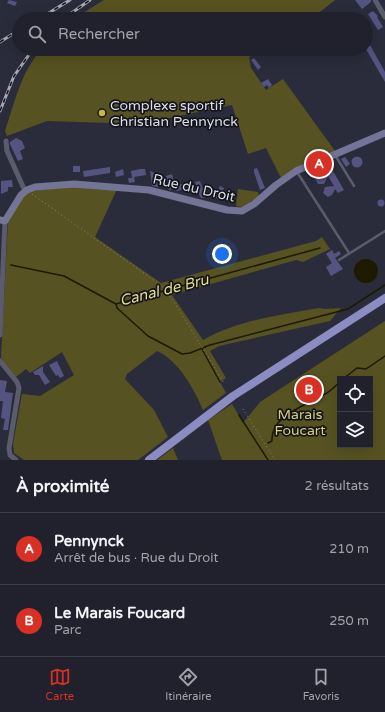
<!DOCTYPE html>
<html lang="fr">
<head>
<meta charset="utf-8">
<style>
  body { margin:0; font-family:"Varela Round",sans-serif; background:#282934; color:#f1f3f6 }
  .controls { position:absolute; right:12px; bottom:12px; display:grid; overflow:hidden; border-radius:0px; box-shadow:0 4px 16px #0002 }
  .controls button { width:36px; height:36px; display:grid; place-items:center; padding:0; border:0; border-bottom:1px solid #3d3e48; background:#20212c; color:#f1f3f6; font:20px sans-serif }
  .you { position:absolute; left:222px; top:254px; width:14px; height:14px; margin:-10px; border:3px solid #fff; border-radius:50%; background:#1a73e8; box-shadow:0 0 0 6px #1a73e833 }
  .badge { display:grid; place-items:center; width:26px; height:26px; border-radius:50%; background:#d93025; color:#fff; font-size:13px; font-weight:700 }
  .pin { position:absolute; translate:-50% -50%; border:2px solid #fff; box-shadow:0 1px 4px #0006 }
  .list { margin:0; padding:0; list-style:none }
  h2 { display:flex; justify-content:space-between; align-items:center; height:52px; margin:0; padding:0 16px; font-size:17px }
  h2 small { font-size:13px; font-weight:400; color:#a2a3a9 }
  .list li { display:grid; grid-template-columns:26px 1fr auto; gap:12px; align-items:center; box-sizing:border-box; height:72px; padding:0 16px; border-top:1px solid #3d3e48 }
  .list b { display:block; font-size:15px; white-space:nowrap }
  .list p { margin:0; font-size:13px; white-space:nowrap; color:#a2a3a9 }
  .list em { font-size:13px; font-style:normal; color:#a2a3a9 }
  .icon { flex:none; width:22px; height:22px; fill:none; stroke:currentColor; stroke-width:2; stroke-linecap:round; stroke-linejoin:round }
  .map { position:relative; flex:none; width:385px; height:460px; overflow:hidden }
  .search { position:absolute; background:#20212c; box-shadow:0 4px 16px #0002; left:12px; right:12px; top:12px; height:44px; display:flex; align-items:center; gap:10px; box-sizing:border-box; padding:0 14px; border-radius:22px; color:#a2a3a9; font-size:15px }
  .sheet { height:196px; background:#20212c }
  nav { display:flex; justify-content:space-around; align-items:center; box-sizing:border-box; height:56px; border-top:1px solid #3d3e48; background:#20212c; font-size:11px; color:#a2a3a9 }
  nav a { display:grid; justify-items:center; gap:2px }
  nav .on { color:#d93025 }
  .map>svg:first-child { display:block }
</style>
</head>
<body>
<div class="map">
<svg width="385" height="460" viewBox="0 0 385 460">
  <rect width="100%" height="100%" fill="#2b2c3b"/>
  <!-- green -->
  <path fill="#575221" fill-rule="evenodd" d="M104,0H335L311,19H73Z
    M42,49H260L249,57L251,68L266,90L283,79L335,151L281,178L266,148L248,154L232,105L140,124L47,121L7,136L5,131C15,102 21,71 42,49Z
    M72,186L117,189L95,237L161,283L316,241L322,237L330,249L303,262L296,260L172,295L203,340C238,320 280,315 319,308L325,309L341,308L330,321L219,346L210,351L226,378L220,382L226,393L203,410C194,389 179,361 157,351L127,374L125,379L154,410L168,437L138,460H24L14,453L13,444L22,394L40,396L74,375L62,352L30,373L26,369L16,377L6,366L1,358L8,221L20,200L30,191Z
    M238,189L258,192L259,196L243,207L236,206Z
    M385,321V460H222L208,420L232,404L243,423L260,402ZM340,379H370V445H340Z
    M173,448L178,460H157Z"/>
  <!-- water -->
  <path fill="#1d1a00" d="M354 271a12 12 0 1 1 24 0a12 12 0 1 1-24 0Z"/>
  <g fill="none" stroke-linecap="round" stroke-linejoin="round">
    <!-- stream -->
    <path stroke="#1d1a00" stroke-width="1.5" d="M11,265L64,276L116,304L320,248
      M116,304L117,308L148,336L182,354L190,353L210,345L348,309L385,285
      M202,349L220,382
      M343,379L357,368L366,369L385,356
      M239,415L268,460
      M268,443L272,441C270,415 308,405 325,394C331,391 335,386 340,382"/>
  </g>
  <!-- building -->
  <path fill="#545481" d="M9,0L17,2L15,6L7,3Z
    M355,0H371V2L362,9Z
    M373,11L378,16L377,17L383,27L378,30L368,14Z
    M370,45L385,72V82L366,49Z
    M254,58L261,67L258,70L251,60Z
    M268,79L272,85L269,88L267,85L264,87L261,83Z
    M16,138L22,141L25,148L20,151L23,159L18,161L10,144V142Z
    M351.5 162a5.5 5.5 0 1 1 11 0a5.5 5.5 0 1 1-11 0Z
    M345,157L350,164L346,167L341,159Z
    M73,166H80V172H73Z
    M330,166L344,190L338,193L335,189L332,195L328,197L323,193L325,187L334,186L328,176L324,184H318L315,179L319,174L327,175L324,169Z
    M110,167V173L84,177L83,171Z
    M257,168L265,188L260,190L254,172V169Z
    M123,169L124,175L116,177L115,172Z
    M140,169H145L146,175L134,177L135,182L129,183L128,178H132L131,171Z
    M150,171L155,173L158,187L152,186Z
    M172,174L174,182L177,181V185L185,183L186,189L176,191L175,189L169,190L166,176Z
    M12,180L13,187H8V191L1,194V181Z
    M200,181L206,197L201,198L198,193H190L191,189H197L195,182Z
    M220,186L224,188L220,198L218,199L215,197Z
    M377.5 203a3.5 3.5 0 1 1 7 0a3.5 3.5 0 1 1-7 0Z
    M332,250L334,254L339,251L341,254L335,258L343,269L331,276L326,267L332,263L326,254Z
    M57,361L64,376L60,378L58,375L56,376L49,365Z
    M43,366V372L50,382L45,385L39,375H35L33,372Z
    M0,380L7,381L5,392L13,393L8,430H3L5,419L1,418L3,401H0Z"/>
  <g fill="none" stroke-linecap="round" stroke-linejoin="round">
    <!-- path -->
    <path stroke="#858692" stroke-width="1" stroke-dasharray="1 3" stroke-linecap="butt" d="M32,194L162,286L174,302L224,383
      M243,409L275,460"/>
    <!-- lane -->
    <path stroke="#5a5b6c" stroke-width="2.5" d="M335,155L354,186
      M297,172L349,253
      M339,260L385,231"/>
    <!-- street -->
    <path stroke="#5a5b6c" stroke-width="5" d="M375,0L385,17
      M6,141L7,151L25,191
      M0,335L5,221
      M0,361L17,382L19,388L9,448L10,455L16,460"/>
    <!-- secondary -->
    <path stroke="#737496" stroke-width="7" d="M0,220L5,221L21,195L27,190L35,187L74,184L149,190L227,210L242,211L254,204L276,185L296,171L385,133"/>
    <!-- primary -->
    <path stroke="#8b8cc1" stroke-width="8" d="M149,460L233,396L385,298"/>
    <defs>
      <path id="rail" d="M39,19L70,0
        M63,19L90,0
        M0,42L19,30
        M0,111L14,76L33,49"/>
    </defs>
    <!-- rail casing -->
    <use href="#rail" stroke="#a7a8b4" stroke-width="3"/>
    <!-- rail -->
    <use href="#rail" stroke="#14151c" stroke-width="1.5" stroke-dasharray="4.5" stroke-linecap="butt"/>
  </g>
  <!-- markers -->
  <circle fill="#c8bb3b" stroke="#14151c" stroke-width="1.5" cx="102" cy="113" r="4"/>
  <g text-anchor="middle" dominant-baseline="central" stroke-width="3.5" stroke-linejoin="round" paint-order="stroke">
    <!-- poi labels -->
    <g font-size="14" fill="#dbdce6" stroke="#14151c" text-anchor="start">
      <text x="110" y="105">Complexe sportif<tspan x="110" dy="16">Christian Pennynck</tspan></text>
    </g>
    <!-- street labels -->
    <g font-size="14" fill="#dbdce6" stroke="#14151c">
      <text transform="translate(194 188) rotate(13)">Rue du Droit</text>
    </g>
    <!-- park labels -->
    <g font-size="14" fill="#d6ce7c" stroke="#14151c">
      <text x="300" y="414">Marais<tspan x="300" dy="16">Foucart</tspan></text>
    </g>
    <!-- water labels -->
    <g font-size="15" font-style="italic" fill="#e3dc89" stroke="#14151c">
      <text transform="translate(164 290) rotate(-14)">Canal de Bru</text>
    </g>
  </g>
</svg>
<div class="controls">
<button><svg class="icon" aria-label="locate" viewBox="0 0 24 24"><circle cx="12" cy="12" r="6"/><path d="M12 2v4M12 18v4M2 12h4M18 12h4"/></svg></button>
<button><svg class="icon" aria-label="layers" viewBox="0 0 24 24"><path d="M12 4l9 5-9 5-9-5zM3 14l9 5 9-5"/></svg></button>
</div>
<div class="you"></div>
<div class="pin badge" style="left:319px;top:164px">A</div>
<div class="pin badge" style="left:309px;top:390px">B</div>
<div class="search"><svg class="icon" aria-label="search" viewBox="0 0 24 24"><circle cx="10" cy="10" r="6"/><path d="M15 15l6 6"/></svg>Rechercher</div>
</div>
<section class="sheet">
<h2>À proximité<small>2 résultats</small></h2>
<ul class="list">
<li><span class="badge">A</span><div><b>Pennynck</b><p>Arrêt de bus · Rue du Droit</p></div><em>210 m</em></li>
<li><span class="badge">B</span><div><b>Le Marais Foucard</b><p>Parc</p></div><em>250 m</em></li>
</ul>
</section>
<nav>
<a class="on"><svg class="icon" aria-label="map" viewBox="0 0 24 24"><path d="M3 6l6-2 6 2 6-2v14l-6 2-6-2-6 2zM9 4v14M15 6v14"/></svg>Carte</a>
<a><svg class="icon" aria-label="directions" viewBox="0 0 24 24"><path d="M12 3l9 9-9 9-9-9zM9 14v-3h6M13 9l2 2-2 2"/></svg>Itinéraire</a>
<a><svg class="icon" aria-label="saved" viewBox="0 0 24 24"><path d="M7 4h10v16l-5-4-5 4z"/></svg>Favoris</a>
</nav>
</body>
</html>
